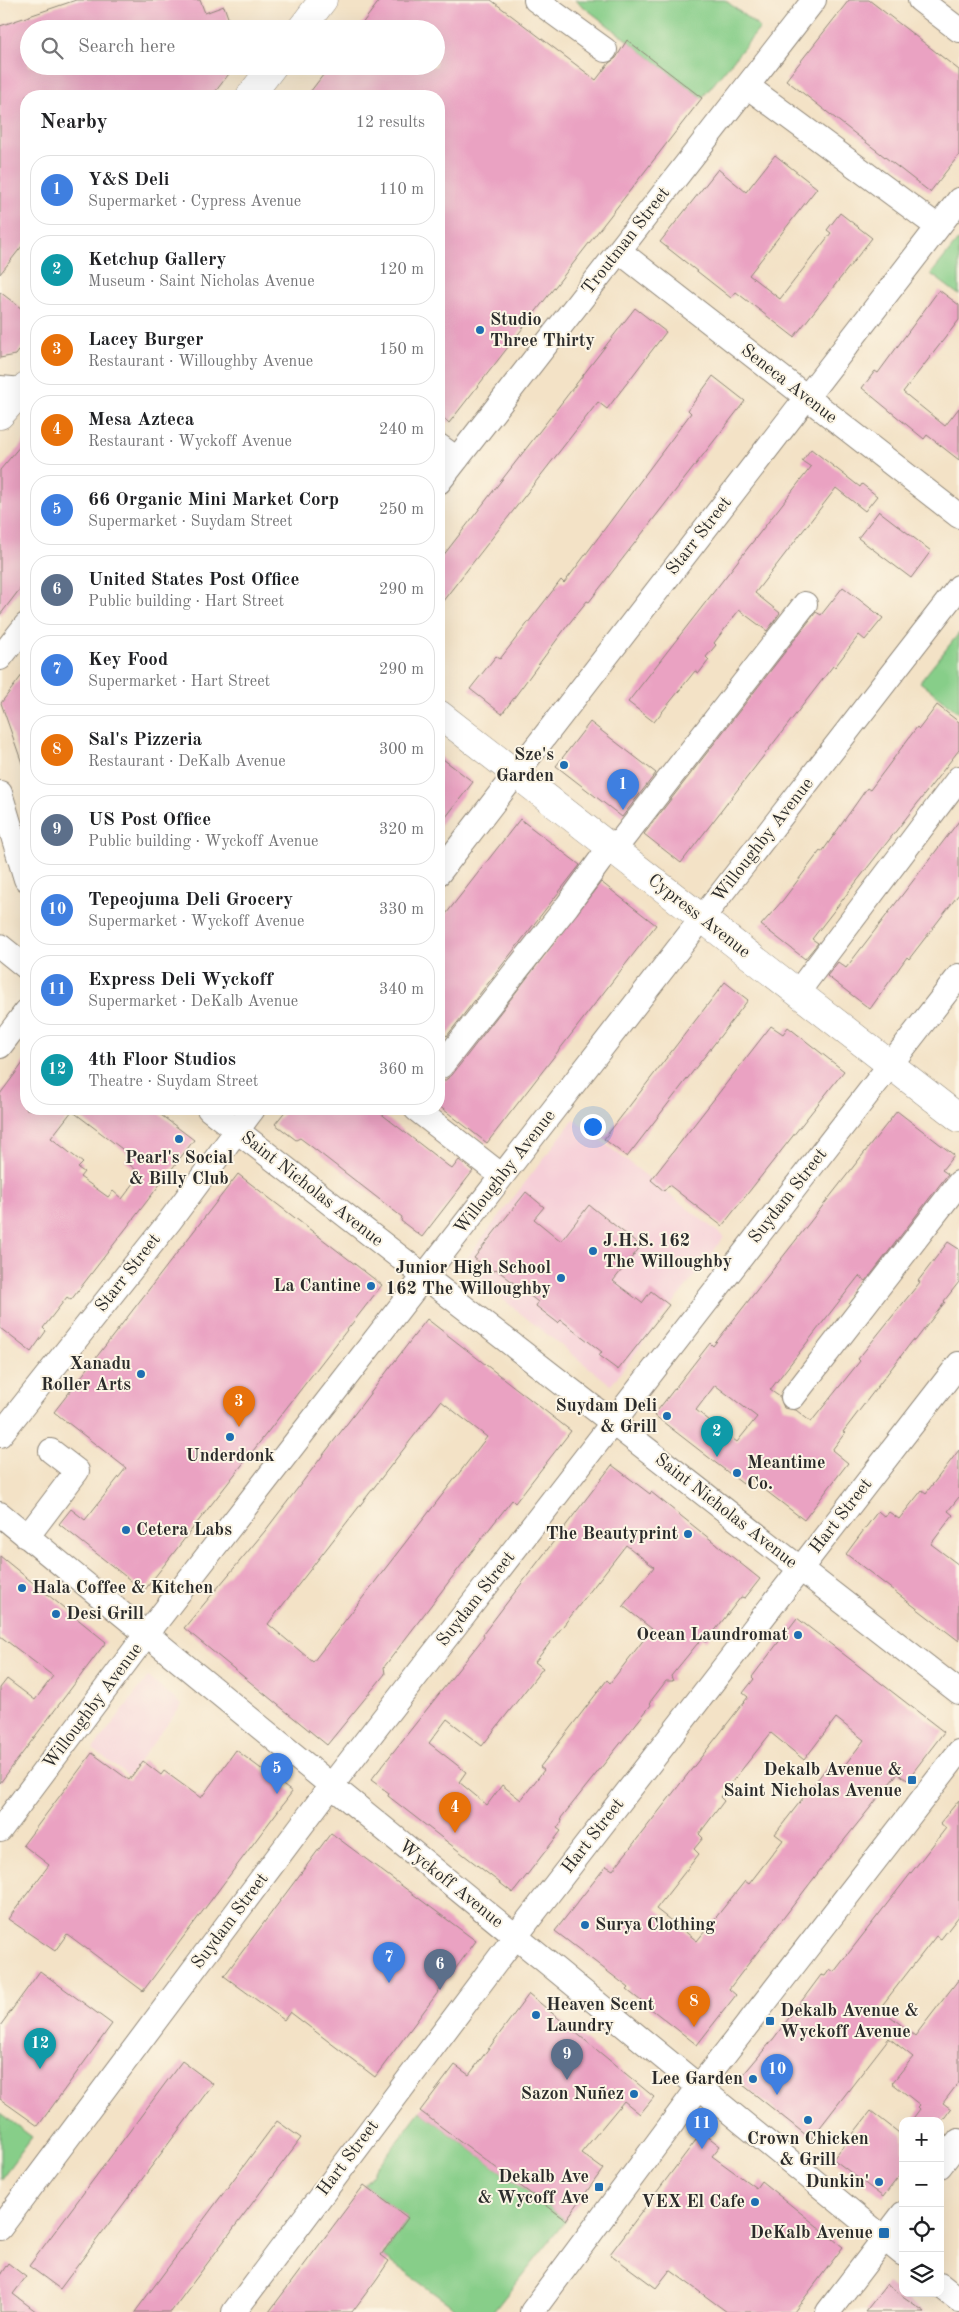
<!DOCTYPE html>
<html lang="en">
<head>
<meta charset="utf-8">
<style>
  body { margin:0; font-family:"Old Standard TT",serif; background:#f6f6f6; color:#202124 }
  .controls { position:absolute; right:15px; bottom:15px; display:grid; overflow:hidden; border-radius:10px; box-shadow:0 5px 20px #0002 }
  .controls button { width:45px; height:45px; display:grid; place-items:center; padding:0; border:0; border-bottom:1px solid #e0e0e0; background:#fff; color:#202124; font:25px sans-serif }
  .you { position:absolute; left:592px; top:1126px; width:18px; height:18px; margin:-12px; border:4px solid #fff; border-radius:50%; background:#1a73e8; box-shadow:0 0 0 8px #1a73e833 }
  .badge { display:grid; place-items:center; width:32px; height:32px; border-radius:50%; background:#0b8043; color:#fff; font-size:16px; font-weight:700 }
  .pin { position:absolute; translate:-50% -41px; filter:drop-shadow(0 1px 2px #0008) }
  .pin::after { content:''; position:absolute; top:26px; width:18px; height:15px; background:inherit; clip-path:polygon(0 0,100% 0,50% 100%) }
  .list { margin:0; padding:0; list-style:none }
  h2 { display:flex; justify-content:space-between; align-items:center; height:65px; margin:0; padding:0 20px; font-size:21px }
  h2 small { font-size:16px; font-weight:400; color:#757577 }
  .list li { display:grid; grid-template-columns:32px 1fr auto; gap:15px; align-items:center; box-sizing:border-box; height:70px; margin:0 10px 10px; padding:0 10px; border:1px solid #e0e0e0; border-radius:20px }
  .list b { display:block; font-size:19px; white-space:nowrap }
  .list p { margin:0; font-size:16px; white-space:nowrap; color:#757577 }
  .list em { font-size:16px; font-style:normal; color:#757577 }
  .icon { flex:none; width:28px; height:28px; fill:none; stroke:currentColor; stroke-width:2; stroke-linecap:round; stroke-linejoin:round }
  .map { position:relative; flex:none; width:959px; height:2312px; overflow:hidden }
  .search { position:absolute; background:#fff; box-shadow:0 5px 20px #0002; left:20px; top:20px; width:425px; height:55px; display:flex; align-items:center; gap:12px; box-sizing:border-box; padding:0 18px; border-radius:28px; color:#757577; font-size:19px }
  .panel { position:absolute; background:#fff; box-shadow:0 5px 20px #0002; left:20px; top:90px; width:425px; height:1025px; border-radius:20px }
  .map>svg:first-child { display:block }
</style>
</head>
<body>
<div class="map">
<svg width="959" height="2312" viewBox="0 0 959 2312">
  <rect width="100%" height="100%" fill="#fcf5e5"/>
  <filter id="ink" filterUnits="userSpaceOnUse"><feTurbulence type="fractalNoise" baseFrequency=".02" numOctaves="2"/><feDisplacementMap in="SourceGraphic" scale="10" xChannelSelector="R" yChannelSelector="G"/><feConvolveMatrix kernelMatrix="1 2 1 2 8 2 1 2 1" color-interpolation-filters="sRGB"/></filter>
  <filter id="wash" filterUnits="userSpaceOnUse"><feTurbulence type="fractalNoise" baseFrequency=".0096" numOctaves="4" result="noise"/><feDisplacementMap in="SourceGraphic" scale="20" xChannelSelector="R" yChannelSelector="G"/><feGaussianBlur stdDeviation="1.12" result="paint"/><feColorMatrix in="noise" values="0 0 0 0 0 0 0 0 0 0 0 0 0 0 0 0 0 1.4 0 .05"/><feComposite in="paint" operator="in"/></filter>
  <g filter="url(#wash)">
    <rect width="100%" height="100%" fill="#f3e2c6"/>
    <!-- built -->
    <path fill="#f6cfd8" d="M574,1119L724,1237L611,1385L461,1266Z
      M148,1677L182,1705L128,1776L93,1749Z"/>
    <!-- green -->
    <path fill="#87ce89" stroke="#597c5a" d="M575,0H725L760,28L702,98Z
      M959,239V295L931,274Z
      M959,633V713L920,682Z
      M420,2111L566,2220L493,2312H460L383,2256L408,2218L364,2185Z
      M0,2113L32,2137L0,2180Z"/>
    <g id="blocks">
      <!-- building -->
      <path fill="#eaa2c2" fill-rule="evenodd" d="M76,0H200L205,13L224,6L232,29H29V66H235L212,96H26V241L0,274V26Z
        M380,0H491L596,80L609,63L616,58L627,40L702,98L449,423L439,414V96H307L330,66H436V29H358Z
        M849,0H869L959,70V155L930,192L786,80Z
        M775,155L817,188L749,275L780,299L831,233L827,230L840,213L872,238L794,337L736,292L731,298L660,242L718,169L746,192Z
        M939,290L959,305V320L903,392L945,426L959,408V460L927,435L924,439L862,388L875,371L878,373Z
        M0,292L26,312V341L16,355L0,358Z
        M635,308L666,332L607,409L598,402L439,606V561Z
        M713,376L745,401L589,602L587,601L567,626L502,714L470,689L496,656L500,659L561,580L564,583L574,570L691,413L688,410Z
        M26,439V581L0,615V470Z
        M811,449L860,487L862,484L877,496L865,511L836,488L755,593L780,613L767,631L739,610L714,643L716,645L706,657L709,660L699,673L695,671L654,722L628,702L811,467L802,461Z
        M879,511L931,551L911,578L858,538Z
        M843,587L883,618L865,640L859,635L835,667L833,666L681,863L644,834L816,612L821,615Z
        M26,670V769H24L1,703Z
        M937,705L959,722V750L812,939L818,943L805,959L761,925L783,900L820,851L822,852L867,788L870,790L917,727L919,729Z
        M590,722L656,773L622,817L556,766Z
        M439,756L473,782L439,826Z
        M520,819L580,865L447,1036L439,1030V923Z
        M959,821V894L909,959L907,957L870,1009L827,976L838,962L846,968Z
        M601,882L656,925L487,1143L439,1106V1085L452,1075Z
        M725,982L748,1000L627,1157L604,1139Z
        M771,1026L783,1034L788,1027L844,1071L722,1226L669,1185L664,1191L651,1180Z
        M26,1059V1109H153L194,1140L71,1300L67,1297L43,1328L46,1331L31,1352L0,1328V1094ZM72,1111L130,1155L125,1161L141,1174L122,1199L113,1191L108,1197L80,1177L84,1172L78,1168L83,1163L51,1138Z
        M287,1109H375L452,1169L459,1160L473,1171L422,1237L401,1221L402,1217L312,1147L300,1138L296,1140L275,1124Z
        M897,1111L954,1155L942,1170L948,1174L866,1281L859,1276L770,1390L780,1397L784,1408L796,1410L811,1422L860,1361L858,1359L920,1282L918,1281L948,1242L959,1249V1282L944,1301L945,1302L915,1341L913,1340L843,1432L845,1433L832,1450L848,1463L804,1520L748,1477L743,1484L654,1415L710,1343L713,1346ZM715,1385L757,1417L737,1442L696,1410Z
        M238,1174L382,1285L144,1591L59,1524L71,1509L85,1520L126,1468L54,1412Z
        M526,1192L544,1207L534,1219L561,1241L589,1205L641,1246L613,1281L642,1303L651,1291L669,1305L618,1370L599,1356L602,1352L561,1320L558,1323L536,1306L538,1302L496,1269L493,1272L474,1258Z
        M427,1319L571,1431L515,1503L512,1500L479,1542L384,1667L385,1674L327,1745L184,1628L265,1531ZM441,1401L487,1437L313,1662L268,1624Z
        M959,1450V1497L948,1511L953,1515L931,1544L959,1565V1641L846,1554L878,1511L885,1517L889,1512L899,1519L922,1490L926,1493Z
        M612,1465L650,1494L651,1492L760,1579L745,1598L741,1597L706,1642L702,1638L671,1676L673,1681H666L650,1702L651,1705L561,1818L562,1821L557,1828L561,1831L513,1893L388,1796L389,1793L371,1780L484,1637L483,1634ZM626,1545L654,1567L623,1606L652,1629L610,1683L607,1680L540,1767L544,1770L521,1800L502,1785L487,1805L459,1782L466,1772L429,1743L447,1719L482,1746L543,1668L535,1662Z
        M0,1556L106,1642L0,1783V1688L7,1679L35,1700L53,1676L0,1636Z
        M797,1618L944,1732L907,1780L898,1773L821,1869L729,1989L736,1995L697,2045L627,1990L629,1988L555,1931L606,1866L613,1870L748,1697L743,1693L754,1679L752,1677ZM836,1718L864,1740L841,1770L831,1762L775,1834L783,1840L749,1884L745,1881L697,1941L656,1909L699,1854L694,1849L703,1838L699,1834L724,1801L720,1797L771,1733L804,1760Z
        M236,1750L292,1792L143,1991L67,1934L55,1951L8,1919L49,1865L23,1845L92,1753L129,1780L143,1761L161,1775L164,1771L201,1798Z
        M959,1800V1916L941,1939L936,1936L880,2008L915,2036L959,1979V2082L943,2103L951,2109L942,2121H911L920,2109L918,2107L920,2105L892,2083L913,2057L889,2038L811,2139L738,2081L774,2038L821,1975L825,1976L830,1969L834,1972L946,1828L940,1823Z
        M331,1833L476,1941L375,2077L290,2012L284,2020L224,1976Z
        M40,1971L112,2024L38,2126L0,2099V2026Z
        M529,1994L654,2097L640,2114L624,2101L581,2153L603,2169L566,2220L420,2111L455,2065L469,2075Z
        M182,2061L213,2084L60,2289L29,2266Z
        M871,2111L903,2136V2171L883,2197L833,2159Z
        M277,2121L301,2138L171,2312H135Z
        M702,2132L720,2146L712,2156L756,2188L761,2181L843,2247L794,2312H727L670,2270L656,2288L610,2254Z
        M364,2185L408,2218L381,2255L389,2261L376,2280L352,2312H269Z
        M8,2263L26,2277L13,2294L37,2312H0V2275Z
        M887,2284L904,2297L925,2312H865Z"/>
    </g>
  </g>
  <g filter="url(#ink)">
    <use href="#blocks" fill-opacity="0" stroke="#8f8678" stroke-width="1"/>
    <g fill="none" stroke-linecap="round" stroke-linejoin="round">
      <defs>
        <path id="minor" d="M536,0L605,50
          M920,0L959,30
          M747,86L938,227
          M619,251L959,516
          M0,388L23,390
          M439,446L457,459
          M439,482L814,0
          M0,658L26,625
          M0,793L26,879
          M614,850L805,604
          M439,873L959,200
          M0,946L26,967
          M797,993L959,778
          M0,1046L26,1012
          M441,1066L567,906L610,847
          M209,1109L959,1692
          M416,1109L502,1176
          M793,1397L959,1183
          M0,1435L169,1222L253,1109
          M0,1514L903,2254
          M27,1537L77,1471L51,1451
          M0,1830L146,1635L959,587
          M940,2166L959,2141
          M0,2228L331,1786L959,976
          M940,2285L959,2300
          M234,2312L515,1937L959,1364
          M532,2312L699,2087L959,1752
          M828,2312L903,2214"/>
        <path id="major" d="M301,29L323,0
          M250,96L273,66
          M0,415L26,386
          M439,714L959,1118"/>
      </defs>
      <!-- minor casing -->
      <use href="#minor" stroke="#8f8678" stroke-width="26"/>
      <!-- major casing -->
      <use href="#major" stroke="#8f8678" stroke-width="29"/>
      <!-- minor -->
      <use href="#minor" stroke="#fff" stroke-width="24"/>
      <!-- major -->
      <use href="#major" stroke="#fff" stroke-width="28"/>
    </g>
  </g>
  <!-- markers -->
  <g fill="#1f6fb2" stroke="#fcf5e5" stroke-width="2">
    <circle cx="480" cy="330" r="5"/>
    <circle cx="564" cy="765" r="5"/>
    <circle cx="179" cy="1139" r="5"/>
    <circle cx="593" cy="1251" r="5"/>
    <circle cx="561" cy="1278" r="5"/>
    <circle cx="371" cy="1286" r="5"/>
    <circle cx="141" cy="1374" r="5"/>
    <circle cx="667" cy="1416" r="5"/>
    <circle cx="230" cy="1437" r="5"/>
    <circle cx="737" cy="1473" r="5"/>
    <circle cx="126" cy="1530" r="5"/>
    <circle cx="688" cy="1534" r="5"/>
    <circle cx="22" cy="1588" r="5"/>
    <circle cx="56" cy="1614" r="5"/>
    <circle cx="798" cy="1635" r="5"/>
    <rect x="907" y="1775" width="10" height="10" rx="2.5"/>
    <circle cx="585" cy="1925" r="5"/>
    <circle cx="536" cy="2015" r="5"/>
    <rect x="765" y="2016" width="10" height="10" rx="2.5"/>
    <circle cx="753" cy="2079" r="5"/>
    <circle cx="634" cy="2094" r="5"/>
    <circle cx="808" cy="2120" r="5"/>
    <circle cx="879" cy="2182" r="5"/>
    <rect x="594" y="2182" width="10" height="10" rx="2.5"/>
    <circle cx="755" cy="2202" r="5"/>
    <rect x="878" y="2227" width="12" height="12" rx="2.5"/>
  </g>
  <g text-anchor="middle" dominant-baseline="central" stroke-width="4" stroke-linejoin="round" paint-order="stroke">
    <!-- street labels -->
    <g font-size="18" fill="#2b2b2b" stroke="#fcf5e5">
      <text transform="translate(626 241) rotate(-52)">Troutman Street</text>
      <text transform="translate(789 384) rotate(38)">Seneca Avenue</text>
      <text transform="translate(699 536) rotate(-52)">Starr Street</text>
      <text transform="translate(763 840) rotate(-52)">Willoughby Avenue</text>
      <text transform="translate(699 916) rotate(38)">Cypress Avenue</text>
      <text transform="translate(505 1172) rotate(-52)">Willoughby Avenue</text>
      <text transform="translate(312 1189) rotate(38)">Saint Nicholas Avenue</text>
      <text transform="translate(788 1196) rotate(-52)">Suydam Street</text>
      <text transform="translate(128 1273) rotate(-52)">Starr Street</text>
      <text transform="translate(726 1511) rotate(38)">Saint Nicholas Avenue</text>
      <text transform="translate(841 1516) rotate(-52)">Hart Street</text>
      <text transform="translate(476 1599) rotate(-52)">Suydam Street</text>
      <text transform="translate(93 1706) rotate(-53)">Willoughby Avenue</text>
      <text transform="translate(593 1836) rotate(-52)">Hart Street</text>
      <text transform="translate(451 1884) rotate(39)">Wyckoff Avenue</text>
      <text transform="translate(230 1921) rotate(-53)">Suydam Street</text>
      <text transform="translate(348 2158) rotate(-53)">Hart Street</text>
    </g>
    <!-- poi labels -->
    <g font-size="18" font-weight="bold" fill="#2b2b2b" stroke="#fcf5e5" text-anchor="end">
      <text x="490" y="320" text-anchor="start">Studio<tspan x="490" dy="21">Three Thirty</tspan></text>
      <text x="554" y="755">Sze's<tspan x="554" dy="21">Garden</tspan></text>
      <text x="179" y="1158" text-anchor="middle">Pearl's Social<tspan x="179" dy="21">&amp; Billy Club</tspan></text>
      <text x="603" y="1241" text-anchor="start">J.H.S. 162<tspan x="603" dy="21">The Willoughby</tspan></text>
      <text x="551" y="1268">Junior High School<tspan x="551" dy="21">162 The Willoughby</tspan></text>
      <text x="361" y="1286">La Cantine</text>
      <text x="131" y="1364">Xanadu<tspan x="131" dy="21">Roller Arts</tspan></text>
      <text x="657" y="1406">Suydam Deli<tspan x="657" dy="21">&amp; Grill</tspan></text>
      <text x="230" y="1456" text-anchor="middle">Underdonk</text>
      <text x="747" y="1463" text-anchor="start">Meantime<tspan x="747" dy="21">Co.</tspan></text>
      <text x="136" y="1530" text-anchor="start">Cetera Labs</text>
      <text x="678" y="1534">The Beautyprint</text>
      <text x="32" y="1588" text-anchor="start">Hala Coffee &amp; Kitchen</text>
      <text x="66" y="1614" text-anchor="start">Desi Grill</text>
      <text x="788" y="1635">Ocean Laundromat</text>
      <text x="902" y="1770">Dekalb Avenue &amp;<tspan x="902" dy="21">Saint Nicholas Avenue</tspan></text>
      <text x="595" y="1925" text-anchor="start">Surya Clothing</text>
      <text x="546" y="2005" text-anchor="start">Heaven Scent<tspan x="546" dy="21">Laundry</tspan></text>
      <text x="780" y="2011" text-anchor="start">Dekalb Avenue &amp;<tspan x="780" dy="21">Wyckoff Avenue</tspan></text>
      <text x="743" y="2079">Lee Garden</text>
      <text x="624" y="2094">Sazon Nuñez</text>
      <text x="808" y="2139" text-anchor="middle">Crown Chicken<tspan x="808" dy="21">&amp; Grill</tspan></text>
      <text x="589" y="2177">Dekalb Ave<tspan x="589" dy="21">&amp; Wycoff Ave</tspan></text>
      <text x="869" y="2182">Dunkin'</text>
      <text x="745" y="2202">VEX El Cafe</text>
      <text x="873" y="2233">DeKalb Avenue</text>
    </g>
  </g>
</svg>
<div class="controls">
<button>+</button>
<button>−</button>
<button><svg class="icon" aria-label="locate" viewBox="0 0 24 24"><circle cx="12" cy="12" r="6"/><path d="M12 2v4M12 18v4M2 12h4M18 12h4"/></svg></button>
<button><svg class="icon" aria-label="layers" viewBox="0 0 24 24"><path d="M12 4l9 5-9 5-9-5zM3 14l9 5 9-5"/></svg></button>
</div>
<div class="you"></div>
<div class="pin badge" style="left:623px;top:810px;background:#3f7fe0">1</div>
<div class="pin badge" style="left:717px;top:1457px;background:#0f9aa8">2</div>
<div class="pin badge" style="left:239px;top:1427px;background:#e8710a">3</div>
<div class="pin badge" style="left:455px;top:1833px;background:#e8710a">4</div>
<div class="pin badge" style="left:277px;top:1794px;background:#3f7fe0">5</div>
<div class="pin badge" style="left:440px;top:1990px;background:#5c6f8a">6</div>
<div class="pin badge" style="left:389px;top:1983px;background:#3f7fe0">7</div>
<div class="pin badge" style="left:694px;top:2027px;background:#e8710a">8</div>
<div class="pin badge" style="left:567px;top:2080px;background:#5c6f8a">9</div>
<div class="pin badge" style="left:777px;top:2095px;background:#3f7fe0">10</div>
<div class="pin badge" style="left:702px;top:2149px;background:#3f7fe0">11</div>
<div class="pin badge" style="left:40px;top:2069px;background:#0f9aa8">12</div>
<div class="search"><svg class="icon" aria-label="search" viewBox="0 0 24 24"><circle cx="10" cy="10" r="6"/><path d="M15 15l6 6"/></svg>Search here</div>
<section class="panel">
<h2>Nearby<small>12 results</small></h2>
<ul class="list">
<li><span class="badge" style="background:#3f7fe0">1</span><div><b>Y&amp;S Deli</b><p>Supermarket · Cypress Avenue</p></div><em>110 m</em></li>
<li><span class="badge" style="background:#0f9aa8">2</span><div><b>Ketchup Gallery</b><p>Museum · Saint Nicholas Avenue</p></div><em>120 m</em></li>
<li><span class="badge" style="background:#e8710a">3</span><div><b>Lacey Burger</b><p>Restaurant · Willoughby Avenue</p></div><em>150 m</em></li>
<li><span class="badge" style="background:#e8710a">4</span><div><b>Mesa Azteca</b><p>Restaurant · Wyckoff Avenue</p></div><em>240 m</em></li>
<li><span class="badge" style="background:#3f7fe0">5</span><div><b>66 Organic Mini Market Corp</b><p>Supermarket · Suydam Street</p></div><em>250 m</em></li>
<li><span class="badge" style="background:#5c6f8a">6</span><div><b>United States Post Office</b><p>Public building · Hart Street</p></div><em>290 m</em></li>
<li><span class="badge" style="background:#3f7fe0">7</span><div><b>Key Food</b><p>Supermarket · Hart Street</p></div><em>290 m</em></li>
<li><span class="badge" style="background:#e8710a">8</span><div><b>Sal's Pizzeria</b><p>Restaurant · DeKalb Avenue</p></div><em>300 m</em></li>
<li><span class="badge" style="background:#5c6f8a">9</span><div><b>US Post Office</b><p>Public building · Wyckoff Avenue</p></div><em>320 m</em></li>
<li><span class="badge" style="background:#3f7fe0">10</span><div><b>Tepeojuma Deli Grocery</b><p>Supermarket · Wyckoff Avenue</p></div><em>330 m</em></li>
<li><span class="badge" style="background:#3f7fe0">11</span><div><b>Express Deli Wyckoff</b><p>Supermarket · DeKalb Avenue</p></div><em>340 m</em></li>
<li><span class="badge" style="background:#0f9aa8">12</span><div><b>4th Floor Studios</b><p>Theatre · Suydam Street</p></div><em>360 m</em></li>
</ul>
</section>
</div>
</body>
</html>
